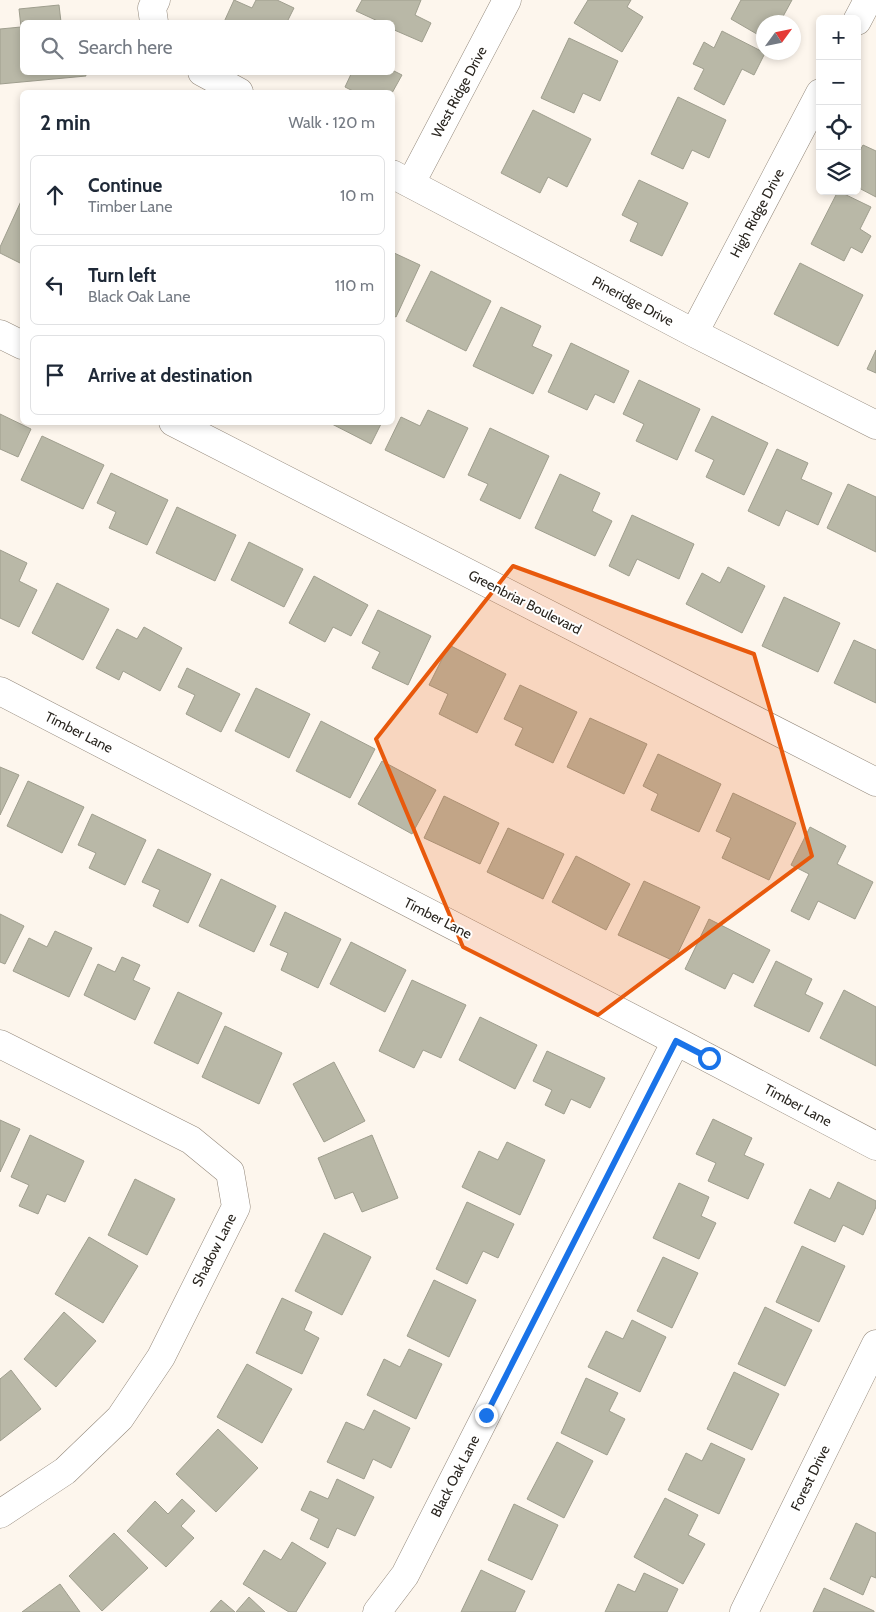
<!DOCTYPE html>
<html lang="en">
<head>
<meta charset="utf-8">
<style>
  body { margin:0; font-family:Cabin,sans-serif; background:#f6f6f7; color:#1f2937 }
  .controls { position:absolute; right:15px; top:15px; display:grid; overflow:hidden; border-radius:8px; box-shadow:0 2px 8px #0003 }
  .controls button { width:45px; height:45px; display:grid; place-items:center; padding:0; border:0; border-bottom:1px solid #e0e1e3; background:#fff; color:#1f2937; font:25px sans-serif }
  .compass { position:absolute; left:756px; top:15px; width:45px; height:45px; border-radius:50%; background:#fff; box-shadow:0 2px 8px #0003; rotate:57deg }
  .stop { position:absolute; width:15px; height:15px; margin:-11px; border:4px solid #1a73e8; border-radius:50%; background:#fff }
  .stop.end { background:#1a73e8; border-color:#fff; box-shadow:0 1px 5px #0008 }
  .list { margin:0; padding:0; list-style:none }
  h2 { display:flex; justify-content:space-between; align-items:center; height:65px; margin:0; padding:0 20px; font-size:21px }
  h2 small { font-size:16px; font-weight:400; color:#747a83 }
  .list li { display:grid; grid-template-columns:32px 1fr auto; gap:15px; align-items:center; box-sizing:border-box; height:80px; margin:0 10px 10px; padding:0 10px; border:1px solid #e0e1e3; border-radius:8px }
  .list b { display:block; font-size:19px; white-space:nowrap }
  .list p { margin:0; font-size:16px; white-space:nowrap; color:#747a83 }
  .list em { font-size:16px; font-style:normal; color:#747a83 }
  .icon { flex:none; width:28px; height:28px; fill:none; stroke:currentColor; stroke-width:2; stroke-linecap:round; stroke-linejoin:round }
  .map { position:relative; flex:none; width:876px; height:1612px; overflow:hidden }
  .search { position:absolute; background:#fff; box-shadow:0 2px 8px #0003; left:20px; top:20px; width:375px; height:55px; display:flex; align-items:center; gap:12px; box-sizing:border-box; padding:0 18px; border-radius:8px; color:#747a83; font-size:19px }
  .panel { position:absolute; background:#fff; box-shadow:0 2px 8px #0003; left:20px; top:90px; width:375px; height:335px; border-radius:8px }
  .map>svg:first-child { display:block }
</style>
</head>
<body>
<div class="map">
<svg width="876" height="1612" viewBox="0 0 876 1612">
  <rect width="100%" height="100%" fill="#fdf6ed"/>
  <!-- building -->
  <path fill="#b9b8a7" stroke="#9f9e8e" d="M234,0L252,8L256,0H277L294,8L287,22H224Z
    M362,0H421L415,15L431,23L422,42L392,29V22H380L356,11Z
    M588,0H631L627,7L643,17L622,52L574,23Z
    M741,0H792L780,22L772,20L770,22H764L762,37L731,19Z
    M59,5L61,22H22V72H85L86,76L0,84V29L21,27L19,9Z
    M722,31L765,53L754,75L742,69L724,105L694,89L704,69L693,64L704,42L714,48Z
    M569,38L618,61L600,101L583,93L574,113L541,98Z
    M392,70L402,75L392,93L355,92L345,87L352,72H392Z
    M678,97L726,120L709,158L692,150L683,169L651,154Z
    M533,110L591,139L567,187L548,177L540,193L501,173Z
    M863,145L876,151V197L857,187V156Z
    M639,180L688,203L662,256L630,241L638,223L622,215Z
    M838,191L871,207L860,229L871,236L862,253L851,247L844,261L811,244Z
    M22,199V264L0,253V247Z
    M392,252L420,265L396,317L392,315Z
    M800,263L863,295L838,346L774,314Z
    M431,271L491,301L466,351L406,321Z
    M501,307L541,326L532,346L552,355L533,394L473,366Z
    M571,343L629,371L614,403L595,394L587,410L548,392Z
    M876,350V373L867,369Z
    M639,380L700,409L677,460L636,441L644,424L623,414Z
    M428,410L468,428L444,478L385,450L401,417L420,426Z
    M0,414L31,429L18,457L0,449Z
    M712,416L768,443L744,495L706,477L714,460L695,451Z
    M328,422H382L371,444Z
    M490,428L549,456L520,519L480,500L488,484L468,475Z
    M42,436L104,465L83,509L21,480Z
    M777,449L808,463L801,479L832,493L818,525L786,510L779,526L748,511Z
    M111,473L168,500L147,545L109,528L116,512L97,503Z
    M560,474L600,493L592,511L612,521L595,556L535,528Z
    M848,484L876,497V552L827,528Z
    M177,507L236,535L215,581L156,553Z
    M632,515L694,544L679,579L637,559L629,576L609,566Z
    M249,542L303,569L284,607L231,580Z
    M0,550L27,563L19,581L37,590L19,627L0,618Z
    M728,567L765,586L742,633L686,604L702,573L720,583Z
    M314,576L368,605L351,636L333,627L325,642L289,623Z
    M57,583L109,609L83,660L32,633Z
    M784,597L840,623L818,672L762,646Z
    M378,610L431,636L408,685L372,668L380,652L362,643Z
    M144,627L182,648L160,691L123,671L119,680L96,668L117,629L137,639Z
    M854,640L876,650V703L834,683Z
    M449,645L506,674L477,733L439,714L448,694L429,685Z
    M187,668L240,694L221,732L186,714L195,695L178,687Z
    M520,685L577,712L553,763L515,745L523,728L504,719Z
    M256,688L310,714L289,758L235,731Z
    M590,718L647,744L624,794L567,767Z
    M321,721L375,749L350,798L296,771Z
    M658,754L721,784L699,832L651,810L658,794L643,786Z
    M382,761L436,790L412,834L358,804Z
    M0,767L19,775L0,815Z
    M28,781L84,807L62,853L7,826Z
    M733,793L796,823L769,880L722,858L731,838L716,831Z
    M444,796L499,823L480,864L424,838Z
    M92,814L146,840L125,885L89,868L96,853L78,845Z
    M810,827L846,846L837,864L873,882L855,919L818,901L809,920L791,911L809,874L791,865Z
    M508,828L564,854L543,899L487,872Z
    M158,849L211,874L188,923L153,906L160,890L142,882Z
    M576,856L630,884L606,930L552,902Z
    M221,879L276,906L254,952L199,926Z
    M644,881L700,907L674,961L618,935Z
    M285,912L341,939L318,988L281,970L288,953L270,945Z
    M0,914L24,926L5,964L0,962Z
    M709,919L770,950L753,983L733,973L725,989L685,969Z
    M55,931L92,948L69,997L13,971L29,938L47,947Z
    M351,942L406,970L385,1012L330,984Z
    M122,957L140,965L133,980L150,988L135,1020L84,995L98,964L115,972Z
    M776,961L812,979L805,994L823,1003L809,1032L754,1006Z
    M412,980L466,1005L441,1058L423,1050L414,1068L379,1051Z
    M844,990L876,1007V1066L820,1038Z
    M178,992L222,1013L198,1064L154,1043Z
    M480,1017L537,1045L515,1089L459,1060Z
    M225,1026L282,1053L259,1104L202,1077Z
    M547,1051L605,1078L590,1108L571,1099L564,1114L545,1105L552,1090L533,1081Z
    M334,1062L365,1121L324,1142L293,1084Z
    M713,1119L752,1138L744,1155L764,1164L748,1199L708,1181L716,1163L696,1154Z
    M0,1120L20,1129L0,1172Z
    M30,1135L84,1161L65,1202L47,1194L38,1214L19,1206L29,1185L11,1177Z
    M372,1135L398,1198L362,1212L353,1192L335,1199L318,1158Z
    M507,1142L545,1160L520,1215L462,1187L479,1151L498,1160Z
    M135,1179L175,1199L147,1255L108,1235Z
    M838,1182L876,1201V1207L863,1235L843,1225L835,1242L794,1223L810,1189L830,1199Z
    M679,1183L709,1197L701,1216L716,1223L699,1259L653,1238Z
    M467,1202L514,1224L498,1258L483,1251L467,1284L436,1269Z
    M324,1233L371,1257L342,1315L295,1291Z
    M89,1237L138,1266L103,1323L55,1294Z
    M802,1246L845,1266L819,1322L776,1302Z
    M663,1257L698,1273L672,1328L637,1311Z
    M434,1280L476,1300L449,1357L407,1336Z
    M282,1298L312,1312L304,1330L319,1338L302,1374L256,1353Z
    M765,1307L812,1330L785,1386L738,1364Z
    M64,1312L96,1341L56,1387L24,1359Z
    M632,1320L666,1337L640,1392L588,1367L606,1331L623,1339Z
    M409,1349L442,1364L416,1419L367,1395L384,1359L400,1367Z
    M247,1364L292,1389L262,1443L217,1417Z
    M11,1370L41,1409L0,1441V1379Z
    M734,1372L779,1394L752,1450L707,1429Z
    M586,1378L618,1393L609,1411L625,1419L607,1455L561,1433Z
    M374,1410L410,1428L391,1468L373,1459L364,1479L327,1462L346,1422L364,1430Z
    M218,1429L258,1468L216,1512L176,1474Z
    M557,1442L593,1461L564,1518L527,1499Z
    M711,1443L745,1459L719,1514L668,1490L686,1453L702,1461Z
    M337,1479L374,1497L355,1536L337,1528L328,1548L310,1539L319,1519L301,1510L310,1491L328,1499Z
    M665,1498L698,1515L688,1535L705,1544L683,1584L634,1557Z
    M182,1499L195,1511L181,1526L194,1538L166,1567L127,1531L155,1501L168,1514Z
    M514,1504L558,1525L532,1580L488,1560Z
    M856,1523L876,1533V1578L871,1576L863,1595L830,1579Z
    M114,1533L148,1568L102,1611L69,1576Z
    M292,1542L326,1563L296,1612H289L243,1584L264,1550L281,1560Z
    M481,1570L525,1591L515,1612H461Z
    M644,1573L678,1589L667,1612H605L618,1584L635,1592Z
    M60,1584L80,1612H22Z
    M824,1588L874,1611V1612H813Z
    M249,1597L265,1612H236Z
    M221,1600L235,1612H210Z"/>
  <g fill="none" stroke-linecap="round" stroke-linejoin="round">
    <defs>
      <path id="minor" d="M857,21L868,0
        M154,22L152,8L156,0
        M202,72L239,92
        M392,174L694,333L876,425
        M411,183L507,0
        M694,333L820,93
        M0,691L676,1041L876,1146
        M0,1044L191,1140L230,1172L236,1207L161,1357L120,1418L65,1471L0,1514
        M377,1612L405,1575L676,1041
        M744,1612L876,1344"/>
      <path id="tertiary" d="M0,334L22,345
        M173,422L876,782"/>
    </defs>
    <!-- minor casing -->
    <use href="#minor" stroke="#94897c" stroke-width="29"/>
    <!-- tertiary casing -->
    <use href="#tertiary" stroke="#94897c" stroke-width="29"/>
    <!-- minor -->
    <use href="#minor" stroke="#fff" stroke-width="28"/>
    <!-- tertiary -->
    <use href="#tertiary" stroke="#fff" stroke-width="28"/>
  </g>
  <g fill="none" stroke-linecap="round" stroke-linejoin="round">
    <!-- route -->
    <path stroke="#1a73e8" stroke-width="6" d="M486,1415L676,1041L709,1058"/>
  </g>
  <!-- marked area -->
  <path fill="#e8590c" fill-opacity="0.2" stroke="#e8590c" stroke-width="4" stroke-linejoin="round" d="M513,566L754,654L812,856L598,1015L463,947L376,739Z"/>
  <g text-anchor="middle" dominant-baseline="central" stroke-width="4" stroke-linejoin="round" paint-order="stroke">
    <!-- street labels -->
    <g font-size="14" fill="#29251f" stroke="#fff">
      <text transform="translate(459 92) rotate(-62)">West Ridge Drive</text>
      <text transform="translate(757 213) rotate(-62)">High Ridge Drive</text>
      <text transform="translate(633 301) rotate(28)">Pineridge Drive</text>
      <text transform="translate(525 602) rotate(27)">Greenbriar Boulevard</text>
      <text transform="translate(79 732) rotate(27)">Timber Lane</text>
      <text transform="translate(438 918) rotate(27)">Timber Lane</text>
      <text transform="translate(798 1105) rotate(28)">Timber Lane</text>
      <text transform="translate(214 1250) rotate(-63)">Shadow Lane</text>
      <text transform="translate(455 1476) rotate(-63)">Black Oak Lane</text>
      <text transform="translate(810 1478) rotate(-64)">Forest Drive</text>
    </g>
  </g>
</svg>
<div class="controls">
<button>+</button>
<button>−</button>
<button><svg class="icon" aria-label="locate" viewBox="0 0 24 24"><circle cx="12" cy="12" r="6"/><path d="M12 2v4M12 18v4M2 12h4M18 12h4"/></svg></button>
<button><svg class="icon" aria-label="layers" viewBox="0 0 24 24"><path d="M12 4l9 5-9 5-9-5zM3 14l9 5 9-5"/></svg></button>
</div>
<svg class="compass" viewBox="-18 -18 36 36"><path d="M0-13l5 13h-10z" fill="#e53935"/><path d="M0 13l5-13h-10z" fill="#747a83"/></svg>
<div class="stop" style="left:709px;top:1058px"></div>
<div class="stop end" style="left:486px;top:1415px"></div>
<div class="search"><svg class="icon" aria-label="search" viewBox="0 0 24 24"><circle cx="10" cy="10" r="6"/><path d="M15 15l6 6"/></svg>Search here</div>
<section class="panel">
<h2>2 min<small>Walk · 120 m</small></h2>
<ul class="list">
<li><svg class="icon" aria-label="ahead" viewBox="0 0 24 24"><path d="M12 20V5M6 11l6-6 6 6"/></svg><div><b>Continue</b><p>Timber Lane</p></div><em>10 m</em></li>
<li><svg class="icon" aria-label="left" viewBox="0 0 24 24"><path d="M17 20v-9H6M10 6l-5 5 5 5"/></svg><div><b>Turn left</b><p>Black Oak Lane</p></div><em>110 m</em></li>
<li><svg class="icon" aria-label="arrive" viewBox="0 0 24 24"><path d="M6 21V4h12l-3 4 3 4H6"/></svg><div><b>Arrive at destination</b></div></li>
</ul>
</section>
</div>
</body>
</html>
